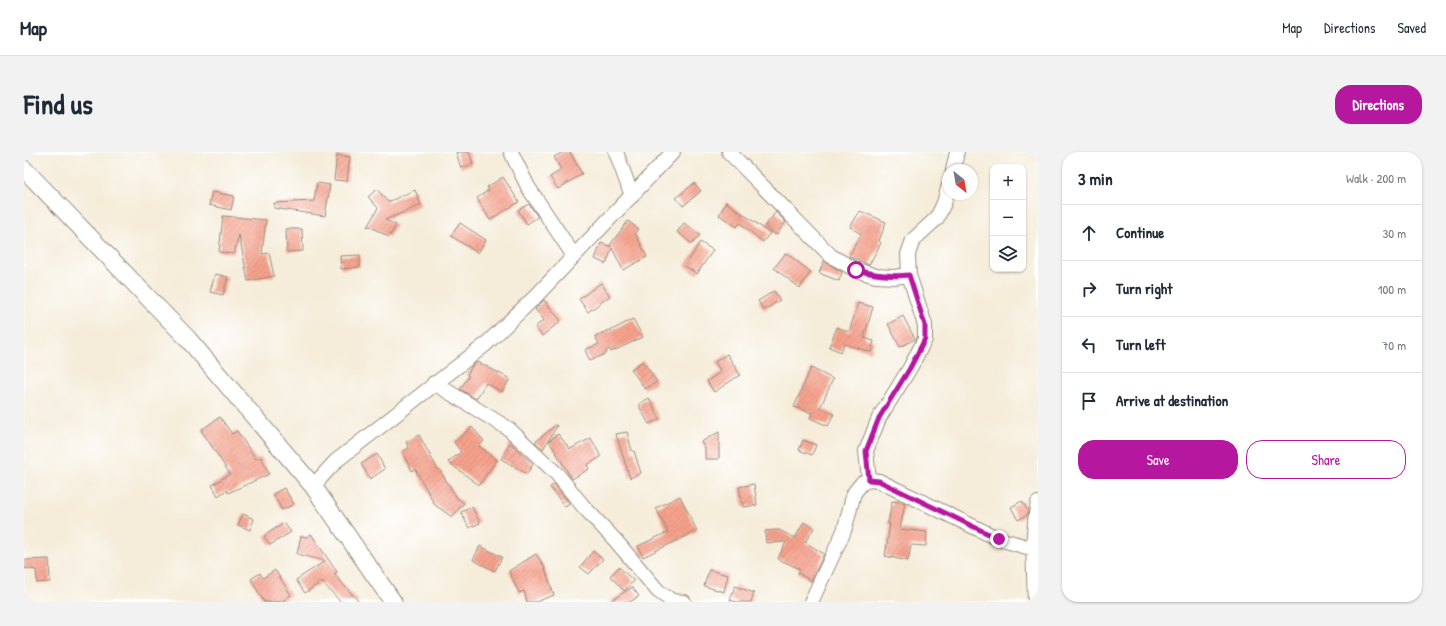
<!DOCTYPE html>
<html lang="en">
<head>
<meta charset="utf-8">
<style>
  body { margin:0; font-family:"Patrick Hand",sans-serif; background:#f2f2f3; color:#1f2937 }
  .controls { position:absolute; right:12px; top:12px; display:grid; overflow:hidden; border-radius:8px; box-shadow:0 1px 3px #0004 }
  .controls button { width:36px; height:36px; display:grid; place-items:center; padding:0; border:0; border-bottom:1px solid #e0e1e3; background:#fff; color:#1f2937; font:20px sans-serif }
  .compass { position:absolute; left:918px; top:12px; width:36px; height:36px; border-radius:50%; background:#fff; box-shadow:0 1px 3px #0004; rotate:149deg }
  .stop { position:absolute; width:12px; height:12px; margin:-9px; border:3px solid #b5179e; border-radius:50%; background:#fff }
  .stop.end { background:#b5179e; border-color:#fff; box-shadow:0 1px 4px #0008 }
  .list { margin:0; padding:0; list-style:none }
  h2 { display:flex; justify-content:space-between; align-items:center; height:52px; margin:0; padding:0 16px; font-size:17px }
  h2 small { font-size:13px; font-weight:400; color:#747a83 }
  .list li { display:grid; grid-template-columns:26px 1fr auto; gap:12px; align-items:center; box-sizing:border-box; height:56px; padding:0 16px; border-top:1px solid #e0e1e3 }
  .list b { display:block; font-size:15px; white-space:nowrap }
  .list em { font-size:13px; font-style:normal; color:#747a83 }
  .actions { display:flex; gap:8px; padding:12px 16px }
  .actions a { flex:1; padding:9px 0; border:1px solid #b5179e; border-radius:16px; text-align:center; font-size:14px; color:#b5179e }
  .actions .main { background:#b5179e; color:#fff }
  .icon { flex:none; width:22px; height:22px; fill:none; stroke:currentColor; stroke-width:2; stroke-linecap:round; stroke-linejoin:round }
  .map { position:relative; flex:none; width:1014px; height:450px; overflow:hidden; border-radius:16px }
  header { display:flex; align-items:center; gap:24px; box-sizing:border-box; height:56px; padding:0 20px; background:#fff; border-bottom:1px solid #e0e1e3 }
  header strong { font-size:19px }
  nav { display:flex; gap:22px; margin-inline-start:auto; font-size:14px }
  .intro { display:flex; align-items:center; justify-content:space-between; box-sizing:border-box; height:96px; padding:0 24px }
  h1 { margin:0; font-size:28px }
  .button { padding:10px 18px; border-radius:16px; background:#b5179e; color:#fff; font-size:14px; font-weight:700 }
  main { display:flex; gap:24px; padding:0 24px }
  aside { flex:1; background:#fff; border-radius:16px; box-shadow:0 1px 3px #0004 }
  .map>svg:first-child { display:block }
</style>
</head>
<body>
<header>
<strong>Map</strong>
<nav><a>Map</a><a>Directions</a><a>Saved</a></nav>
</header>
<div class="intro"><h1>Find us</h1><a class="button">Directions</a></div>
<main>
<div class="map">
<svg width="1014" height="450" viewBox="0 0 1014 450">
  <defs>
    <pattern id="building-hatch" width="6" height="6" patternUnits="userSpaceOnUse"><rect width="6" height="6" fill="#f6a28d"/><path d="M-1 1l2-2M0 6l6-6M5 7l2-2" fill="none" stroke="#c88473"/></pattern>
  </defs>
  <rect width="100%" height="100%" fill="#fff"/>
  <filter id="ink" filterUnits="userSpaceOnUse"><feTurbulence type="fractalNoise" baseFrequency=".025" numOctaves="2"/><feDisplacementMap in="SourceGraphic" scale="8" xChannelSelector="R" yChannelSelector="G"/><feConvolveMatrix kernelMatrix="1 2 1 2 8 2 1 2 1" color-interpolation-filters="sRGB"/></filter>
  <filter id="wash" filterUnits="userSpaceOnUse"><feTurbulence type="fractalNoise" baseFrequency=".012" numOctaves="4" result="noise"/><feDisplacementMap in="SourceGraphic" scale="16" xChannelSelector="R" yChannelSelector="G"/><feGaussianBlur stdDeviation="0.9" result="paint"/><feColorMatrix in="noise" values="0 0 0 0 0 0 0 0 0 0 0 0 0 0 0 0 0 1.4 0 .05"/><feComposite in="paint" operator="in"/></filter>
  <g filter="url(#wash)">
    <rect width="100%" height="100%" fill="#f5ecd9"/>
    <g id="blocks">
      <!-- building -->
      <path fill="url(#building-hatch)" d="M432,0H445L449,12L437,16Z
        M539,0H546L558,22L534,37L526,25L537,18L530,5Z
        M313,3L326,5L323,29L310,28Z
        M479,25L495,50L466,68L453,46L465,38L463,35Z
        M293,31L306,33L301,64L250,56V51L290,49Z
        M670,31L677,39L659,54L652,46Z
        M353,37L364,50L391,38L397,53L361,68L372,73L365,85L345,74L343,75L354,56L344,45Z
        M188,40L210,44L207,58L185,53Z
        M702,50L746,81L739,90L716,71L713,75L695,63Z
        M505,52L514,65L503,72L494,58Z
        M836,59L862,70L855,89L857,91L845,113L825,104L837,82L826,75Z
        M752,60L762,70L752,83L741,74Z
        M199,64L242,68L238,102L245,101L250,124L224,129L215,83L210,102L195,100Z
        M604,69L614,77L611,81L623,105L599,118L588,96L582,112L571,107L577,91L587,95L586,93Z
        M436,71L462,88L454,101L427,84Z
        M660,71L676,83L668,92L653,80Z
        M262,77H278L279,99L263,100Z
        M676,90L689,98L673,122L661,114Z
        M762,101L787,120L776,136L750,116Z
        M336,103V115L317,117L316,104Z
        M800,109L818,120L815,129L795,121Z
        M191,122L204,125L199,143L186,140Z
        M577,131L586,144L564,160L555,147Z
        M750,139L756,148L740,158L734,149Z
        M520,148L537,169L518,184L511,175L520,168L511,157Z
        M834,151L849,155L840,186L850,189L847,200L820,192L817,200L805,195L813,175L825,180Z
        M879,164L891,187L876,195L864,172Z
        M609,167L619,185L587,200L585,197L582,199L583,201L566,209L561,198L575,192L571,184L586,178V179Z
        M703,202L716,223L690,240L683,229L697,220L691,210Z
        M619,209L633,230L621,237L607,217Z
        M454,210L486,227L478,240L462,231L452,247L436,237L445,224L443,223L448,214Z
        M787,216L809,227L796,256L810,262L804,274L786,266L788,261L770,255Z
        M625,246L636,267L625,272L616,256V251Z
        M196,265L208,282L213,279L232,307L237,305L245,322L204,341L203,338L194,344L188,333L206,322L177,278Z
        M532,273L533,274L519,297L511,290Z
        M448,275L460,289L455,294L473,308L455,333L424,310L437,300L430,290Z
        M603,280L608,299H610L617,321L606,326L592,282Z
        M695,280V307H681V296L677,290Z
        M534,282L546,297L567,286L577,305L563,313L565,317L548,327L525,289Z
        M395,283L414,318L415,317L433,346L440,351L428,365L411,353L391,317L388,319L378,300L385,296L382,290Z
        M779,288L792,293L788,303L775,298Z
        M486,291L509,312L503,322L477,307Z
        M353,302L361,317L346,327L337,312Z
        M530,332L546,352L541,355L526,335Z
        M730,332L733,353L719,355L715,335Z
        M260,336L270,352L258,358L249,342Z
        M656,344L673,379L619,405L614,394L644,380L632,356Z
        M868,349L881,351L876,377L903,380L902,394L887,393L884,409L861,404L866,372H864Z
        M998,349L1004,359L1003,363L994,368L987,355Z
        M448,355L456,371L445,376L437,360Z
        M219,362L230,367L226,378L214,373Z
        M780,370L790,376L781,390L800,402L787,429L774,421L776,417L754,407L762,390L742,391L741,379L755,378L771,386Z
        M260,371L267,380L246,393L240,384Z
        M287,382L313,420L310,422L335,450H317L298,430L281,441L272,428L301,409L273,402L277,384L283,385Z
        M456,394L478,405L471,419L449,408Z
        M569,399L579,407L565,422L556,415Z
        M512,402L520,414L530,443L512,450H503L500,439L495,441L485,419Z
        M25,407L26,430L13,431L12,418L0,416V408Z
        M595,415L610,429L600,439L586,424Z
        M251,418L267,443L257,450H240L227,427L236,421L239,426Z
        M685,418L704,423L700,440L680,434Z
        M711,434L730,441L727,450H713L706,448Z
        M608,435L615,444L606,450H585Z"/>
    </g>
  </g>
  <g filter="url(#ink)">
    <use href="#blocks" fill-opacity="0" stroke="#988b7c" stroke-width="1"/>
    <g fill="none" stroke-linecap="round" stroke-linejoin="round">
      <defs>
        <path id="minor" d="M487,0L504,35L550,104
          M592,0L608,44
          M705,0L807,104L832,118L852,124L870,125L885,123
          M929,18L933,0
          M410,231L485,277L533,322L559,354L592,389L634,439L648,449L660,450
          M845,328L842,299L855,266L886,216L901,187V173L885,123L884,102L889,88L913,66L920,51L924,36
          M289,334L312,309L461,193L512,144L649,0
          M787,450L820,379L830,341L838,331L845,328L855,329L975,387L1010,397
          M1011,450C1010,418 1007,383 1014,351"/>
        <path id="tertiary" d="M0,17L164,187L289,334L369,450"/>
      </defs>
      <!-- minor casing -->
      <use href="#minor" stroke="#988b7c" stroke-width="16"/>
      <!-- tertiary casing -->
      <use href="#tertiary" stroke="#988b7c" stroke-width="19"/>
      <!-- minor -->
      <use href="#minor" stroke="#fff" stroke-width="14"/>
      <!-- tertiary -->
      <use href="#tertiary" stroke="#fff" stroke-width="17"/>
    </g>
  </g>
  <g fill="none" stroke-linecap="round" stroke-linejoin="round" filter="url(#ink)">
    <!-- route -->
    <path stroke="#b5179e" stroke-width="5" d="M832,118C851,123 866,125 885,123L901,173V187L886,216L855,266L842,299L845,328L855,329L975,387"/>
  </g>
</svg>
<div class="controls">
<button>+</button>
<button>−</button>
<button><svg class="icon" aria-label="layers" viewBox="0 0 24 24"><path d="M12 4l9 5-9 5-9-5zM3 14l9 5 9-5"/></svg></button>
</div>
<svg class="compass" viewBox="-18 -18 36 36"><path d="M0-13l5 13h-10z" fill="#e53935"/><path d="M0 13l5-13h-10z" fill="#747a83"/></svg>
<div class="stop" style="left:832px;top:118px"></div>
<div class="stop end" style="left:975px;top:387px"></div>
</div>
<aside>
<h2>3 min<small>Walk · 200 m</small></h2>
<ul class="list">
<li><svg class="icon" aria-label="ahead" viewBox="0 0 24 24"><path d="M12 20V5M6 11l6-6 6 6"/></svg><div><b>Continue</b></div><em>30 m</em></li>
<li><svg class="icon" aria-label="right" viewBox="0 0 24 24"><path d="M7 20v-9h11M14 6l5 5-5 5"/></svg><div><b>Turn right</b></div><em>100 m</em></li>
<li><svg class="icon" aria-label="left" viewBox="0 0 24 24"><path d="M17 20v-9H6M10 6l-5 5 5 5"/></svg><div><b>Turn left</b></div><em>70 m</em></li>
<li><svg class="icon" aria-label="arrive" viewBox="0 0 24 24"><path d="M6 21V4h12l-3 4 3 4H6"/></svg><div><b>Arrive at destination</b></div></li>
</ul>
<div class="actions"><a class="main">Save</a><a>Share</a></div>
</aside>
</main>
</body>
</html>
